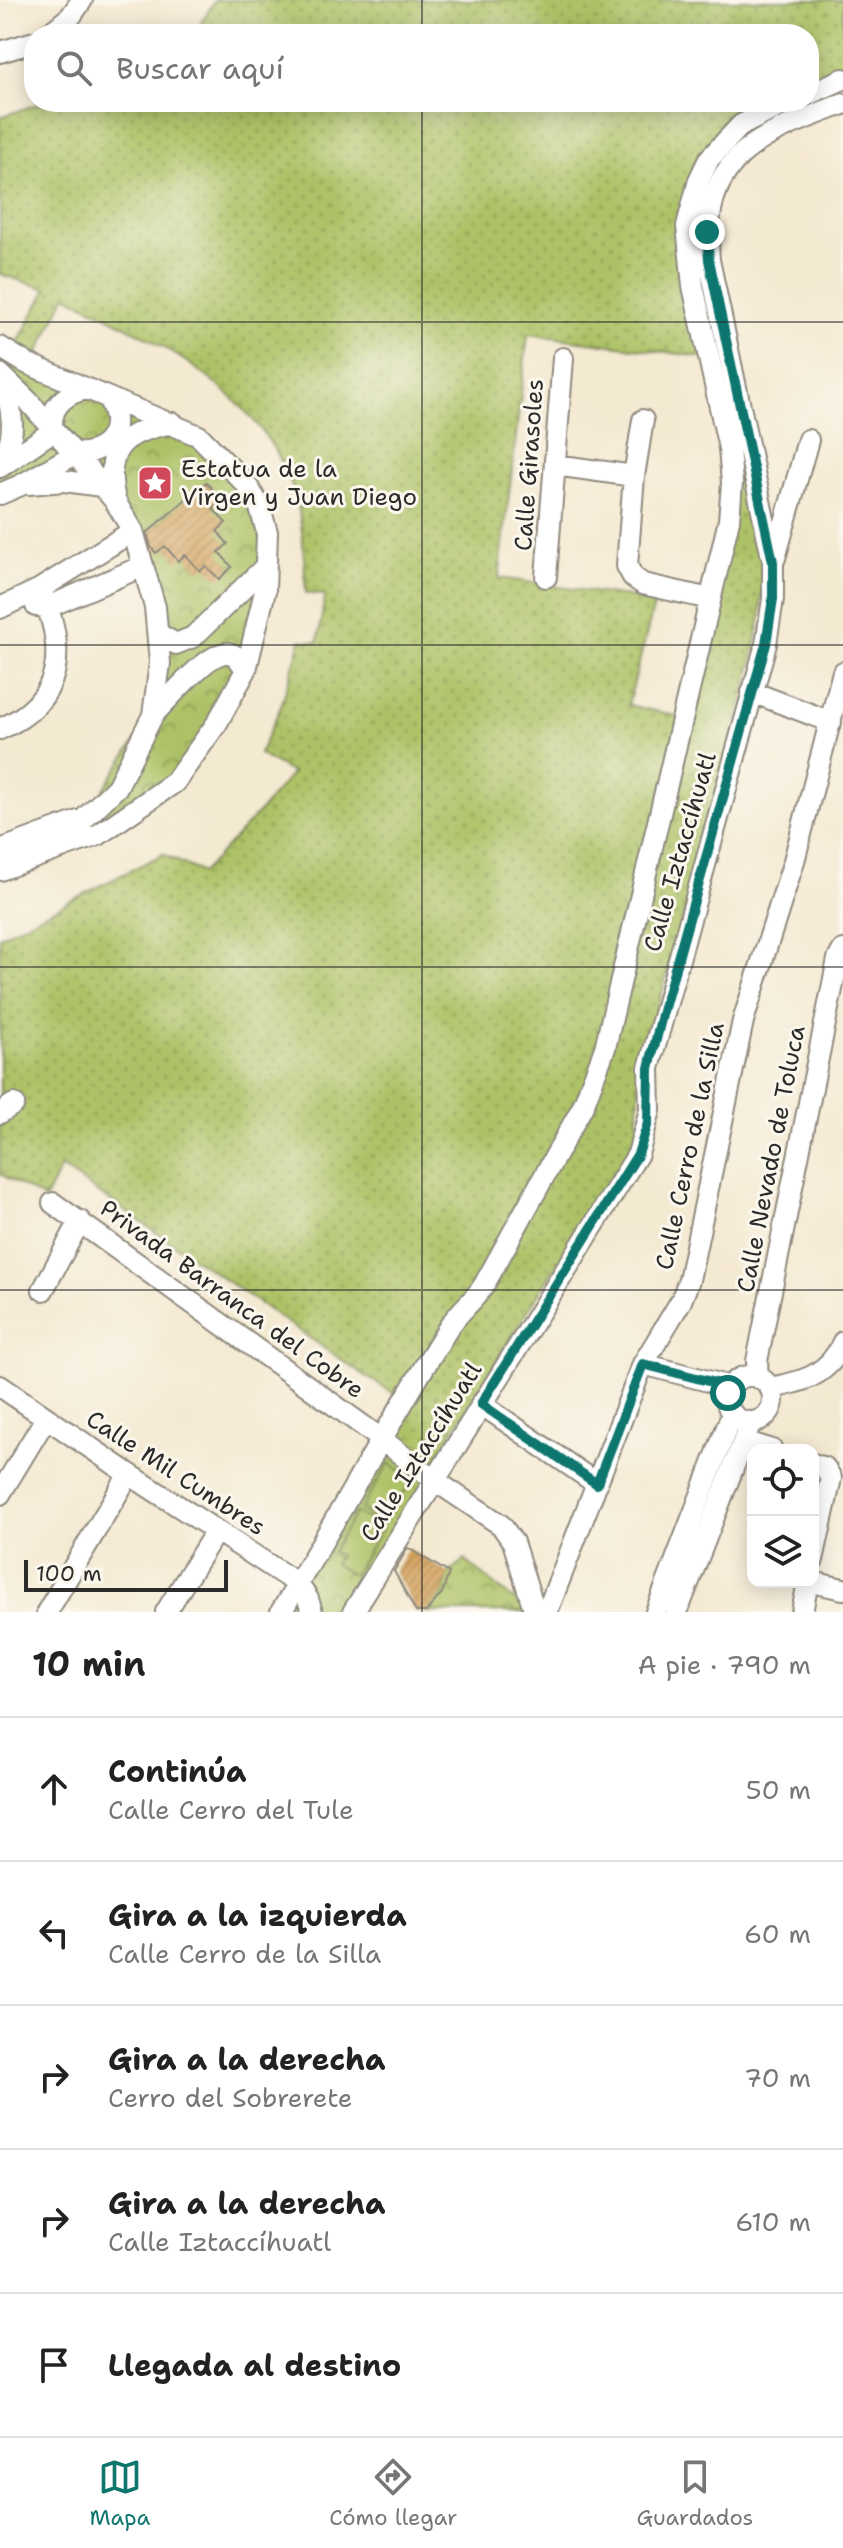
<!DOCTYPE html>
<html lang="es">
<head>
<meta charset="utf-8">
<style>
  body { margin:0; font-family:"Shantell Sans",sans-serif; background:#f2f2f2; color:#222 }
  .controls { position:absolute; right:24px; bottom:24px; display:grid; overflow:hidden; border-radius:16px; box-shadow:0 4px 20px #0003 }
  .controls button { width:72px; height:72px; display:grid; place-items:center; padding:0; border:0; border-bottom:2px solid #e0e0e0; background:#fff; color:#222; font:40px sans-serif }
  .scale { position:absolute; left:24px; bottom:20px; width:204px; box-sizing:border-box; padding-left:8px; border:4px solid #2b2b2b; border-top:0; font-size:22px; line-height:28px; white-space:nowrap; color:#2b2b2b; -webkit-text-stroke:6px #fbf7ec; paint-order:stroke }
  .stop { position:absolute; width:24px; height:24px; margin:-18px; border:6px solid #0f766e; border-radius:50%; background:#fff }
  .stop.end { background:#0f766e; border-color:#fff; box-shadow:0 2px 8px #0008 }
  .list { margin:0; padding:0; list-style:none }
  h2 { display:flex; justify-content:space-between; align-items:center; height:104px; margin:0; padding:0 32px; font-size:34px }
  h2 small { font-size:26px; font-weight:400; color:#767676 }
  .list li { display:grid; grid-template-columns:52px 1fr auto; gap:24px; align-items:center; box-sizing:border-box; height:144px; padding:0 32px; border-top:2px solid #e0e0e0 }
  .list b { display:block; font-size:30px; white-space:nowrap }
  .list p { margin:0; font-size:26px; white-space:nowrap; color:#767676 }
  .list em { font-size:26px; font-style:normal; color:#767676 }
  .icon { flex:none; width:44px; height:44px; fill:none; stroke:currentColor; stroke-width:2; stroke-linecap:round; stroke-linejoin:round }
  .map { position:relative; flex:none; width:843px; height:1612px; overflow:hidden }
  .search { position:absolute; background:#fff; box-shadow:0 4px 20px #0003; left:24px; right:24px; top:24px; height:88px; display:flex; align-items:center; gap:20px; box-sizing:border-box; padding:0 28px; border-radius:32px; color:#767676; font-size:30px }
  .sheet { height:824px; background:#fff }
  nav { display:flex; justify-content:space-around; align-items:center; box-sizing:border-box; height:112px; border-top:2px solid #e0e0e0; background:#fff; font-size:22px; color:#767676 }
  nav a { display:grid; justify-items:center; gap:4px }
  nav .on { color:#0f766e }
  .map>svg:first-child { display:block }
</style>
</head>
<body>
<div class="map">
<svg width="843" height="1612" viewBox="0 0 843 1612">
  <defs>
    <pattern id="grass-dots" width="8" height="8" patternUnits="userSpaceOnUse" patternTransform="scale(2)"><rect width="8" height="8" fill="#adc266"/><path d="M2 2h.1M6 6h.1" fill="none" stroke="#8d9e54" stroke-width="1.8" stroke-linecap="round"/></pattern>
    <pattern id="park-crowns" width="20" height="18" patternUnits="userSpaceOnUse" patternTransform="scale(2)"><rect width="20" height="18" fill="#adc266"/><path d="M2 6a3 3 0 1 1 6 0M12 15a3 3 0 1 1 6 0" fill="none" stroke="#8d9e54"/></pattern>
    <pattern id="building-hatch" width="6" height="6" patternUnits="userSpaceOnUse" patternTransform="scale(2)"><rect width="6" height="6" fill="#d3a05a"/><path d="M-1 1l2-2M0 6l6-6M5 7l2-2" fill="none" stroke="#ab834b"/></pattern>
  </defs>
  <rect width="100%" height="100%" fill="#fbf7ec"/>
  <filter id="ink" filterUnits="userSpaceOnUse"><feTurbulence type="fractalNoise" baseFrequency=".0125" numOctaves="2"/><feDisplacementMap in="SourceGraphic" scale="16" xChannelSelector="R" yChannelSelector="G"/><feConvolveMatrix kernelMatrix="1 2 1 2 8 2 1 2 1" color-interpolation-filters="sRGB"/></filter>
  <filter id="wash" filterUnits="userSpaceOnUse"><feTurbulence type="fractalNoise" baseFrequency=".006" numOctaves="4" result="noise"/><feDisplacementMap in="SourceGraphic" scale="32" xChannelSelector="R" yChannelSelector="G"/><feGaussianBlur stdDeviation="1.8" result="paint"/><feColorMatrix in="noise" values="0 0 0 0 0 0 0 0 0 0 0 0 0 0 0 0 0 1.4 0 .05"/><feComposite in="paint" operator="in"/></filter>
  <g filter="url(#wash)">
    <rect width="100%" height="100%" fill="#f4e9d1"/>
    <!-- grass -->
    <path fill="url(#grass-dots)" stroke="#6c7648" stroke-width="2" d="M215,0H843V71L809,86V34H194Z
      M43,102H771L741,115L679,244L703,357L528,334L499,578L655,601L628,705L685,718L737,460H742L763,563L761,617L749,678L640,1072L637,1136L433,1463L389,1435L408,1402L362,1374L61,1167L45,1199L0,1174V936L163,854L202,873L261,810L292,773L259,754L280,709L301,640L318,642L325,595L306,593C304,562 304,526 295,495C262,389 157,342 66,295L37,356L17,344L47,289L0,274V117Z"/>
    <!-- park -->
    <path fill="url(#park-crowns)" stroke="#6c7648" stroke-width="2" d="M0,351L173,425L245,482L266,532L246,670L175,782L60,845L84,819L153,715L160,607L102,485L0,491V461L6,454Z
      M380,1438L434,1480L353,1612H281Z
      M465,1560L512,1599L530,1597L535,1612H426L442,1593L449,1573Z"/>
    <!-- pitch -->
    <path fill="#adc266" stroke="#6c7648" stroke-width="2" d="M389,1463L413,1479L383,1524L361,1509Z
      M356,1512L382,1529L353,1575L334,1564L339,1556L332,1552Z"/>
    <g id="blocks">
      <!-- building -->
      <path fill="url(#building-hatch)" d="M206,482L222,500L213,509L226,523L217,531L228,544L219,552L232,567L219,579L206,566L200,571L185,555L178,561L165,546L156,553L151,547L147,533Z
        M408,1548L449,1573L442,1593L426,1612H416L394,1571Z"/>
    </g>
  </g>
  <g filter="url(#ink)">
    <use href="#blocks" fill-opacity="0" stroke="#908a7e" stroke-width="2"/>
    <g fill="none" stroke-linecap="round" stroke-linejoin="round">
      <defs>
        <path id="minor" d="M49,34L71,16L82,0
          M0,52L34,42
          M809,94L843,79
          M0,347L26,363L199,436L246,484L259,505L267,532L265,591L246,670L217,723L175,782L98,835L0,870
          M0,374L29,402L89,470L115,501L133,531L155,607L160,663L153,715L117,787L84,819L0,850
          M643,420L634,476L627,566L633,577L643,584L710,599
          M0,460C20,438 11,402 1,378
          M555,465L634,476
          M0,467L53,431C48,407 65,394 86,389
          M29,484L65,481L101,486
          M0,494L21,485L75,454C110,453 125,429 108,398
          M115,500C103,447 124,432 173,423
          M775,558L808,440
          M546,577L563,358
          M36,606L48,607L143,566
          M0,608L40,589L133,531
          M159,634L176,644L193,637L265,567
          M752,692L831,722
          M153,715C167,701 208,651 228,653C237,654 241,662 246,670
          M0,729C65,701 67,648 40,589
          M0,1113L14,1104
          M53,1203L380,1438L434,1480L501,1525L513,1542L535,1612
          M43,1290L80,1221
          M643,1364L731,1387
          M727 1399a23 23 0 1 1 46 0a23 23 0 1 1-46 0Z
          M758,1378L757,1361L838,959L843,950
          M0,1386L129,1474L298,1584L308,1599L312,1612
          M770,1388C803,1382 829,1375 843,1342
          M481,1404L597,1484
          M744,1441L772,1450
          M813,1464L825,1468L831,1478L813,1560
          M0,1494L46,1418
          M812,1582L843,1589
          M47,1612L129,1474
          M166,1612L216,1531
          M281,1612C338,1518 390,1420 449,1327C459,1311 474,1301 484,1285L583,1106L605,1048L729,520L732,483L729,448L693,286L687,226L699,180L709,159L741,125L789,102
          M353,1612L638,1154L650,1110L649,1068L766,644L773,599V562L709,260C701,155 758,136 843,104
          M547,1612L643,1364L681,1301L689,1280L743,1021L794,861L843,672
          M656,1612L732,1414
          M677,1612L751,1422
          M802,1612L808,1582"/>
      </defs>
      <!-- minor casing -->
      <use href="#minor" stroke="#908a7e" stroke-width="24"/>
      <!-- minor -->
      <use href="#minor" stroke="#fff" stroke-width="20"/>
    </g>
  </g>
  <g fill="none" stroke-linecap="round" stroke-linejoin="round" filter="url(#ink)">
    <!-- route -->
    <path stroke="#0f766e" stroke-width="10" d="M707,232L709,260L773,562V599L766,644L662,1015L649,1068L648,1123L638,1154L481,1404L597,1484L643,1364L731,1387L728,1393"/>
  </g>
  <!-- grid -->
  <path fill="none" stroke="#2b2b2b" stroke-width="2" stroke-opacity="0.55" d="M422,0V34M422,102V1612M0,322H843M0,645H843M0,967H843M0,1290H843"/>
  <!-- icons -->
  <defs>
    <symbol id="sight-square" viewBox="-11 -11 22 22"><rect x="-9" y="-9" width="18" height="18" rx="4" fill="#d1495b" stroke="#fbf7ec"/><path d="M0-6L1.8-2.2L6-1.7L2.9 1.2L3.7 5.4L0 3.3L-3.7 5.4L-2.9 1.2L-6-1.7L-1.8-2.2Z" fill="#fff"/></symbol>
  </defs>
  <g fill-rule="evenodd">
    <use href="#sight-square" x="135" y="463" width="40" height="40"/>
  </g>
  <g text-anchor="middle" dominant-baseline="central" stroke-width="6" stroke-linejoin="round" paint-order="stroke">
    <!-- street labels -->
    <g font-size="24" fill="#2b2b2b" stroke="#fbf7ec">
      <text transform="translate(529 465) rotate(-86)">Calle Girasoles</text>
      <text transform="translate(680 852) rotate(-74)">Calle Iztaccíhuatl</text>
      <text transform="translate(690 1146) rotate(-78)">Calle Cerro de la Silla</text>
      <text transform="translate(771 1159) rotate(-79)">Calle Nevado de Toluca</text>
      <text transform="translate(232 1299) rotate(36)">Privada Barranca del Cobre</text>
      <text transform="translate(421 1452) rotate(-58)">Calle Iztaccíhuatl</text>
      <text transform="translate(176 1473) rotate(33)">Calle Mil Cumbres</text>
    </g>
    <!-- poi labels -->
    <g font-size="24" fill="#2b2b2b" stroke="#fbf7ec" text-anchor="start">
      <text x="181" y="469">Estatua de la<tspan x="181" dy="28">Virgen y Juan Diego</tspan></text>
    </g>
  </g>
</svg>
<div class="controls">
<button><svg class="icon" aria-label="locate" viewBox="0 0 24 24"><circle cx="12" cy="12" r="6"/><path d="M12 2v4M12 18v4M2 12h4M18 12h4"/></svg></button>
<button><svg class="icon" aria-label="layers" viewBox="0 0 24 24"><path d="M12 4l9 5-9 5-9-5zM3 14l9 5 9-5"/></svg></button>
</div>
<div class="scale">100 m</div>
<div class="stop" style="left:728px;top:1393px"></div>
<div class="stop end" style="left:707px;top:232px"></div>
<div class="search"><svg class="icon" aria-label="search" viewBox="0 0 24 24"><circle cx="10" cy="10" r="6"/><path d="M15 15l6 6"/></svg>Buscar aquí</div>
</div>
<section class="sheet">
<h2>10 min<small>A pie · 790 m</small></h2>
<ul class="list">
<li><svg class="icon" aria-label="ahead" viewBox="0 0 24 24"><path d="M12 20V5M6 11l6-6 6 6"/></svg><div><b>Continúa</b><p>Calle Cerro del Tule</p></div><em>50 m</em></li>
<li><svg class="icon" aria-label="left" viewBox="0 0 24 24"><path d="M17 20v-9H6M10 6l-5 5 5 5"/></svg><div><b>Gira a la izquierda</b><p>Calle Cerro de la Silla</p></div><em>60 m</em></li>
<li><svg class="icon" aria-label="right" viewBox="0 0 24 24"><path d="M7 20v-9h11M14 6l5 5-5 5"/></svg><div><b>Gira a la derecha</b><p>Cerro del Sobrerete</p></div><em>70 m</em></li>
<li><svg class="icon" aria-label="right" viewBox="0 0 24 24"><path d="M7 20v-9h11M14 6l5 5-5 5"/></svg><div><b>Gira a la derecha</b><p>Calle Iztaccíhuatl</p></div><em>610 m</em></li>
<li><svg class="icon" aria-label="arrive" viewBox="0 0 24 24"><path d="M6 21V4h12l-3 4 3 4H6"/></svg><div><b>Llegada al destino</b></div></li>
</ul>
</section>
<nav>
<a class="on"><svg class="icon" aria-label="map" viewBox="0 0 24 24"><path d="M3 6l6-2 6 2 6-2v14l-6 2-6-2-6 2zM9 4v14M15 6v14"/></svg>Mapa</a>
<a><svg class="icon" aria-label="directions" viewBox="0 0 24 24"><path d="M12 3l9 9-9 9-9-9zM9 14v-3h6M13 9l2 2-2 2"/></svg>Cómo llegar</a>
<a><svg class="icon" aria-label="saved" viewBox="0 0 24 24"><path d="M7 4h10v16l-5-4-5 4z"/></svg>Guardados</a>
</nav>
</body>
</html>
